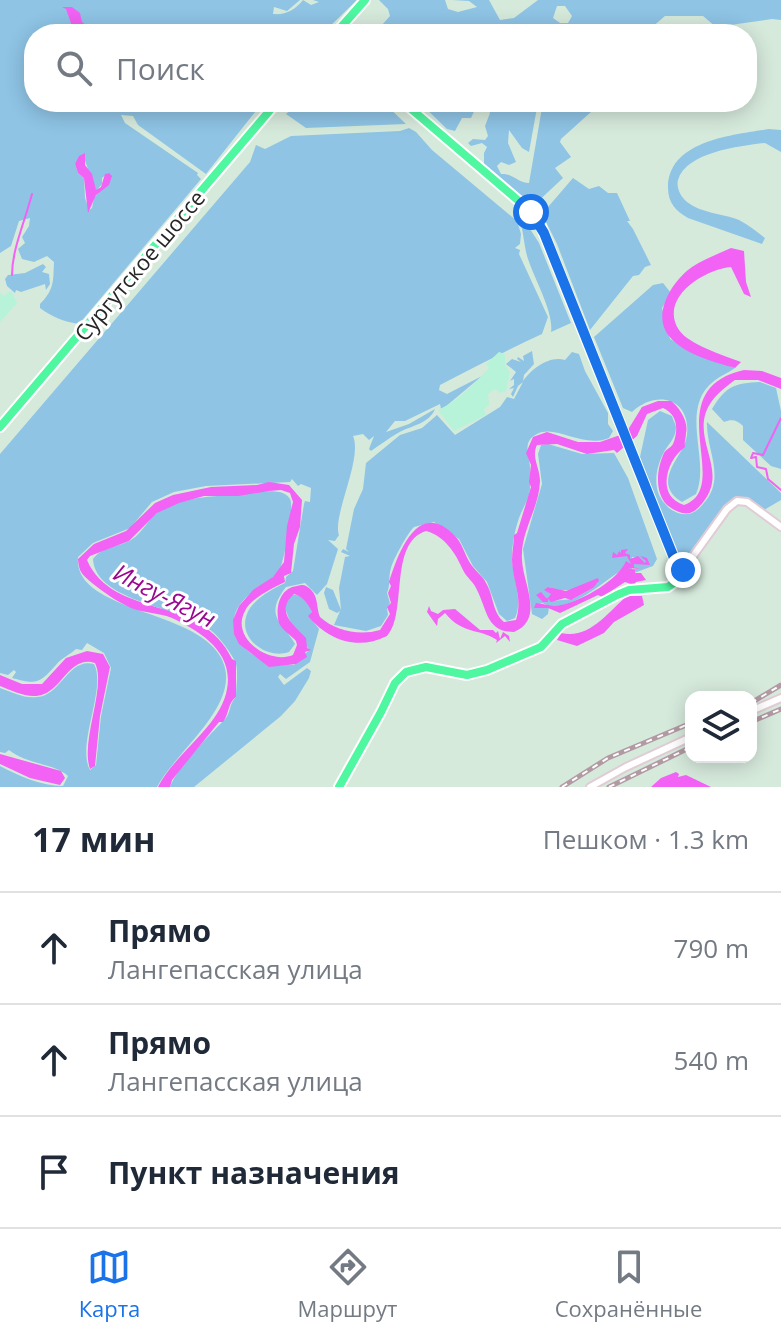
<!DOCTYPE html>
<html lang="ru">
<head>
<meta charset="utf-8">
<style>
  body { margin:0; font-family:"Open Sans",sans-serif; background:#f2f2f3; color:#1f2937 }
  .controls { position:absolute; right:24px; bottom:24px; display:grid; overflow:hidden; border-radius:16px; box-shadow:0 4px 20px #0003 }
  .controls button { width:72px; height:72px; display:grid; place-items:center; padding:0; border:0; border-bottom:2px solid #e0e1e3; background:#fff; color:#1f2937; font:40px sans-serif }
  .stop { position:absolute; width:24px; height:24px; margin:-18px; border:6px solid #1a73e8; border-radius:50%; background:#fff }
  .stop.end { background:#1a73e8; border-color:#fff; box-shadow:0 2px 8px #0008 }
  .list { margin:0; padding:0; list-style:none }
  h2 { display:flex; justify-content:space-between; align-items:center; height:104px; margin:0; padding:0 32px; font-size:34px }
  h2 small { font-size:26px; font-weight:400; color:#747a83 }
  .list li { display:grid; grid-template-columns:52px 1fr auto; gap:24px; align-items:center; box-sizing:border-box; height:112px; padding:0 32px; border-top:2px solid #e0e1e3 }
  .list b { display:block; font-size:30px; white-space:nowrap }
  .list p { margin:0; font-size:26px; white-space:nowrap; color:#747a83 }
  .list em { font-size:26px; font-style:normal; color:#747a83 }
  .icon { flex:none; width:44px; height:44px; fill:none; stroke:currentColor; stroke-width:2; stroke-linecap:round; stroke-linejoin:round }
  .map { position:relative; flex:none; width:781px; height:787px; overflow:hidden }
  .search { position:absolute; background:#fff; box-shadow:0 4px 20px #0003; left:24px; right:24px; top:24px; height:88px; display:flex; align-items:center; gap:20px; box-sizing:border-box; padding:0 28px; border-radius:32px; color:#747a83; font-size:30px }
  .sheet { height:440px; background:#fff }
  nav { display:flex; justify-content:space-around; align-items:center; box-sizing:border-box; height:112px; border-top:2px solid #e0e1e3; background:#fff; font-size:22px; color:#747a83 }
  nav a { display:grid; justify-items:center; gap:4px }
  nav .on { color:#1a73e8 }
  .map>svg:first-child { display:block }
</style>
</head>
<body>
<div class="map">
<svg width="781" height="787" viewBox="0 0 781 787">
  <rect width="100%" height="100%" fill="#d6eadc"/>
  <!-- green -->
  <path fill="#8fc4e5" fill-rule="evenodd" d="M0,0H300L287,11L274,7L273,14C286,15 295,10 303,0L311,5L319,2L313,0H357L322,34H34V102H263L206,174L138,125L133,116L121,115L125,123L198,173L197,175L201,179L79,324C65,322 52,317 40,308V304C55,289 53,280 54,262L47,256L34,262L22,259L18,249L25,243L22,237L29,226L30,218L19,221L11,246L0,253ZM83,155L96,191L102,184V178L108,173L109,179L94,198L92,208L89,210L85,198L84,178L78,173L75,164Z
    M379,0H445L448,9L458,12L477,7L469,1L452,0H489L500,20L514,18L538,0H781V20L772,19L716,27L703,16H665L644,34H558L551,31L543,34H441L433,29L434,34H374L390,16L388,9ZM557,6H565L572,16L568,23H560L553,18Z
    M363,102H383L406,124L306,128L286,114L292,109L356,103L359,104L360,110L361,106L367,108Z
    M419,102L426,107L434,106L442,110L455,104L457,107L466,102H538L529,152L522,148L509,130L508,143L516,162L509,165L501,162L497,166L501,174C513,173 518,183 529,183L543,102H602L561,139L560,142L571,157L555,168L563,178L533,206L484,164V153L487,147L482,143L471,146L468,143L473,139L485,140L488,136L485,126L490,113L486,103H478L471,118H462L455,131L447,129Z
    M409,128L416,132L432,150L517,221L521,234L520,244L515,248L520,250L519,254L548,317L542,334C507,350 475,367 440,385L439,390L447,394L482,376L445,407L441,409L440,404L405,421H395L386,432L409,424L435,409C429,424 412,425 398,433C389,438 380,445 371,451L369,449L374,436L369,440L363,434L353,436C363,459 332,516 339,535L335,541L328,540L338,549L327,584L317,595L305,583L286,587C263,617 283,622 295,644L289,652C268,660 237,639 247,614C252,600 272,589 285,583L286,577L293,571L304,504L305,501L310,502L311,488L301,484L298,486L292,479L290,482L206,486L174,492L152,502L130,528L93,543L78,557C73,612 193,609 220,656C247,701 177,749 157,787H0V766C19,776 41,786 63,786L68,776C56,764 26,764 9,750L5,753L0,752V688C12,692 25,699 37,697C62,695 68,657 94,664C107,688 76,745 90,770L96,765L101,716L111,668L104,653L87,643L82,650L76,649C70,655 61,658 56,665C40,683 37,685 12,678L16,672L14,670L8,675L0,673V454L250,162L256,145L265,149L291,136L400,131Z
    M769,129L781,130V152L765,143C741,146 686,152 678,180C676,188 681,197 687,202C703,214 722,213 739,220C749,225 757,232 765,238L762,244L688,218C676,211 668,203 668,188C668,140 734,135 769,129Z
    M573,178L589,189L599,186L608,193H617L630,221H627L633,229L651,265L645,267L639,275L633,276L590,330L557,244L542,214Z
    M523,218L539,243L571,323L551,332C554,313 535,280 528,259C524,247 524,234 520,221Z
    M43,264L46,267L42,272L49,274L50,284L46,290L45,284L21,292L16,290L15,293L7,286L5,279L8,275L25,273Z
    M663,283L671,293L662,308L670,339L701,356L735,368C728,373 720,376 714,381C678,409 711,460 696,494L682,502C675,498 668,491 668,482C669,463 685,452 687,435C691,398 656,389 632,412L623,408L594,337L653,285Z
    M532,351L534,364L524,375L523,381C532,368 550,355 565,360L572,352L579,354L585,371L608,413V424L613,431L609,438C582,449 557,424 537,434C522,441 529,455 530,466C531,472 530,483 530,489C529,500 522,509 519,518C515,530 513,540 512,553C511,576 524,599 515,618L507,621L499,614L487,582L473,566L459,539L434,522L414,527C407,534 394,558 391,568C388,577 391,584 387,593L390,603L387,608L388,615L381,626L366,631L334,625L340,611L337,613L329,609L324,593L326,587L333,590L341,610L339,588L345,557L350,556L341,552L343,549L349,552L346,549L354,509L363,489L366,463L400,435L422,428L437,415L455,435L500,407L507,397L514,399L523,382L518,386L513,397L511,394L514,388L509,389L514,385V379L510,381L516,372L506,364L512,359L521,362L517,359L518,357L524,361L523,356Z
    M760,382L776,388L781,411V469L771,466L743,440V426C737,420 732,419 724,422L712,409C726,386 735,383 760,382Z
    M660,411L672,416C672,417 676,426 676,427C676,439 667,445 663,454C655,470 652,491 666,505C671,511 680,515 688,514C695,513 699,509 703,504C727,478 706,451 707,422L781,493V500L764,510L746,497L733,499L688,559L684,561L677,554L640,457L648,420Z
    M548,444L582,454L614,453L628,478L657,559L653,566L634,573L628,569L631,566L632,569H639L634,567V564L640,560L638,557H632L631,565C608,575 571,617 542,603L536,605L549,607L548,614L542,619L532,614L523,549L542,484L538,454L541,445ZM595,580L598,583L591,586L593,588L573,599L551,601V594L546,589L549,587C566,594 580,588 595,580Z
    M262,491C271,492 284,489 290,499C295,507 283,563 280,569C270,584 253,588 242,602C235,610 232,620 235,630C243,658 268,663 294,665L309,650C300,636 288,623 285,606L291,595C303,593 307,603 312,612L309,616L319,629L310,662L286,679L280,674L278,677L284,685L307,668L311,671L309,678L295,701L281,716L194,787H170C177,767 212,733 225,719C231,713 229,703 236,697C236,687 239,669 235,661C230,652 221,639 213,632C186,607 95,603 93,559C103,546 117,548 131,540C144,532 149,516 163,509C194,493 228,498 262,491Z"/>
  <!-- sand -->
  <path fill="#b6f3d8" d="M11,291L17,303L0,322V292L3,296Z
    M499,352L505,354V365L510,372L506,391L500,393L495,389L488,394L489,404L484,410L486,415L454,431L438,410C458,401 474,384 489,368L486,364Z"/>
  <!-- water -->
  <path fill="#f262f4" d="M62,7H72L80,13L82,22L86,25L85,30L72,26L66,9Z
    M85,153V165L92,174L96,190L101,187L105,174L109,173L112,176L109,185L96,195L88,213L84,178L78,173L75,164L79,156Z
    M731,248L744,251L746,282L751,297L744,294L731,267C705,269 658,298 679,330C688,344 725,356 741,362L735,368C714,362 683,354 669,336C651,314 673,280 692,267C704,259 718,254 731,248Z
    M744,370L762,371L781,378V389L758,380H735C724,388 711,398 706,412C695,443 727,471 704,501C700,506 696,511 690,513C682,515 673,510 667,505C654,491 657,468 664,453C666,449 671,448 673,444C678,432 679,415 663,408L647,414L637,436L617,453L614,450L587,454L557,444L537,445C531,457 540,468 540,481C539,510 520,531 522,560C523,584 545,619 514,632C486,632 487,609 477,590C474,582 466,577 463,570C456,554 445,536 426,531C388,543 408,614 387,636C357,651 328,640 308,616L312,612C307,603 304,597 294,594C275,611 293,625 306,638L307,648L311,650L305,652L307,657L296,664L269,667L239,644L234,634L233,620L239,606L253,590L273,577L284,562L287,526L293,502L290,493L281,490L269,491L238,496H204L179,503L157,513L129,541L90,556L87,560C113,620 202,594 232,659L236,661V697C228,702 229,714 223,722H219L172,780L170,787H158C175,753 221,726 227,689C234,652 200,631 172,618C160,613 144,613 131,608C116,601 105,593 92,583C83,575 79,573 78,559L94,544L126,531L155,503L173,495L211,487L257,485L269,482L289,485L302,500L300,527L294,544L291,573L284,576L285,582C274,587 250,599 245,611C230,638 269,665 293,655L297,645L296,641C291,635 282,630 279,623C275,609 279,588 297,586C303,585 303,584 309,588C319,596 316,607 320,617C335,631 360,636 380,630L390,614L387,607L391,603L388,593L391,586L389,582C397,557 417,496 455,536C462,543 465,555 470,563C475,571 483,576 486,583C494,596 492,612 504,622L516,620C523,597 513,584 512,560C512,552 514,543 514,535L517,533L531,487L529,482L531,465L526,453L533,437L547,432L578,442H600L626,433L642,407L658,401H671C679,407 689,422 686,433C686,438 684,442 685,447C667,459 655,496 684,505C735,487 655,390 744,370Z
    M628,549L625,553L630,555V559L638,556L645,563L646,561L640,556L647,558L650,565L634,564V567L640,569L628,568L635,570V573H641L646,580L636,582L634,585L625,582L602,597L598,595L560,613L548,608H534L536,603C545,604 551,607 561,605C584,600 619,579 626,561L631,564L627,556L612,558L613,552L617,555L619,551L621,553V550Z
    M598,578L599,581L593,588L571,600L565,598L551,602L548,599V602H543L536,595L541,592L546,598H548L551,594L544,590L548,587L566,591Z
    M627,596H642L644,605L614,622L604,633L577,646L557,640L561,633C589,640 608,612 627,596Z
    M429,606L431,611L438,614L443,610L455,609L480,630H493L496,633L498,631L500,639L503,632L509,636L510,642L505,636L496,643L497,640C479,628 463,635 445,613L438,619L437,626L427,612Z
    M87,651L103,654L110,667L100,716L95,766L90,769C80,741 107,686 95,663C71,655 63,687 44,694C30,700 13,691 0,686V675L22,684H42L66,658Z
    M0,754L61,771L65,778L60,785L30,778L0,764Z
    M676,772L679,774L678,777L686,775L711,787H651L661,778Z"/>
  <g fill="none" stroke-linecap="round" stroke-linejoin="round">
    <!-- stream -->
    <path stroke="#f262f4" stroke-width="2" d="M12,275C12,250 24,224 32,194
      M781,418L763,455L753,453L751,458L756,457L757,467L766,469L768,479L781,490"/>
    <defs>
      <path id="minor" d="M683,570L727,509L737,501L747,502L781,527
        M751,711L781,698
        M590,787L626,767L691,737"/>
      <path id="major" d="M335,34L365,0
        M0,427L277,102
        M339,787L381,712L395,683L406,672L426,667L467,675L487,670L541,647L562,624L617,595L629,590L668,587L675,582L683,570L674,558L540,224L527,208L403,102"/>
    </defs>
    <!-- minor casing -->
    <use href="#minor" stroke="#e1ccd6" stroke-width="10"/>
    <!-- major casing -->
    <use href="#major" stroke="#fff" stroke-width="12"/>
    <!-- minor -->
    <use href="#minor" stroke="#fff" stroke-width="6"/>
    <!-- major -->
    <use href="#major" stroke="#4ff7a1" stroke-width="8"/>
    <defs>
      <path id="rail" d="M751,703L781,685
        M751,722L781,709
        M562,787L608,758L691,723
        M609,787L691,747"/>
    </defs>
    <!-- rail casing -->
    <use href="#rail" stroke="#b299a4" stroke-width="5"/>
    <!-- rail -->
    <use href="#rail" stroke="#fff" stroke-width="2" stroke-dasharray="6" stroke-linecap="butt"/>
  </g>
  <g fill="none" stroke-linecap="round" stroke-linejoin="round">
    <!-- route -->
    <path stroke="#1a73e8" stroke-width="10" d="M531,212L544,233L674,558L683,570"/>
  </g>
  <g text-anchor="middle" dominant-baseline="central" stroke-width="6" stroke-linejoin="round" paint-order="stroke">
    <!-- street labels -->
    <g font-size="22" fill="#262626" stroke="#fff">
      <text transform="translate(139 265) rotate(-50)">Сургутское шоссе</text>
    </g>
    <!-- water labels -->
    <g font-size="24" font-style="italic" fill="#9a0691" stroke="#fff">
      <text transform="translate(165 595) rotate(27)">Ингу-Ягун</text>
    </g>
  </g>
</svg>
<div class="controls">
<button><svg class="icon" aria-label="layers" viewBox="0 0 24 24"><path d="M12 4l9 5-9 5-9-5zM3 14l9 5 9-5"/></svg></button>
</div>
<div class="stop" style="left:531px;top:212px"></div>
<div class="stop end" style="left:683px;top:570px"></div>
<div class="search"><svg class="icon" aria-label="search" viewBox="0 0 24 24"><circle cx="10" cy="10" r="6"/><path d="M15 15l6 6"/></svg>Поиск</div>
</div>
<section class="sheet">
<h2>17 мин<small>Пешком · 1.3 km</small></h2>
<ul class="list">
<li><svg class="icon" aria-label="ahead" viewBox="0 0 24 24"><path d="M12 20V5M6 11l6-6 6 6"/></svg><div><b>Прямо</b><p>Лангепасская улица</p></div><em>790 m</em></li>
<li><svg class="icon" aria-label="ahead" viewBox="0 0 24 24"><path d="M12 20V5M6 11l6-6 6 6"/></svg><div><b>Прямо</b><p>Лангепасская улица</p></div><em>540 m</em></li>
<li><svg class="icon" aria-label="arrive" viewBox="0 0 24 24"><path d="M6 21V4h12l-3 4 3 4H6"/></svg><div><b>Пункт назначения</b></div></li>
</ul>
</section>
<nav>
<a class="on"><svg class="icon" aria-label="map" viewBox="0 0 24 24"><path d="M3 6l6-2 6 2 6-2v14l-6 2-6-2-6 2zM9 4v14M15 6v14"/></svg>Карта</a>
<a><svg class="icon" aria-label="directions" viewBox="0 0 24 24"><path d="M12 3l9 9-9 9-9-9zM9 14v-3h6M13 9l2 2-2 2"/></svg>Маршрут</a>
<a><svg class="icon" aria-label="saved" viewBox="0 0 24 24"><path d="M7 4h10v16l-5-4-5 4z"/></svg>Сохранённые</a>
</nav>
</body>
</html>
